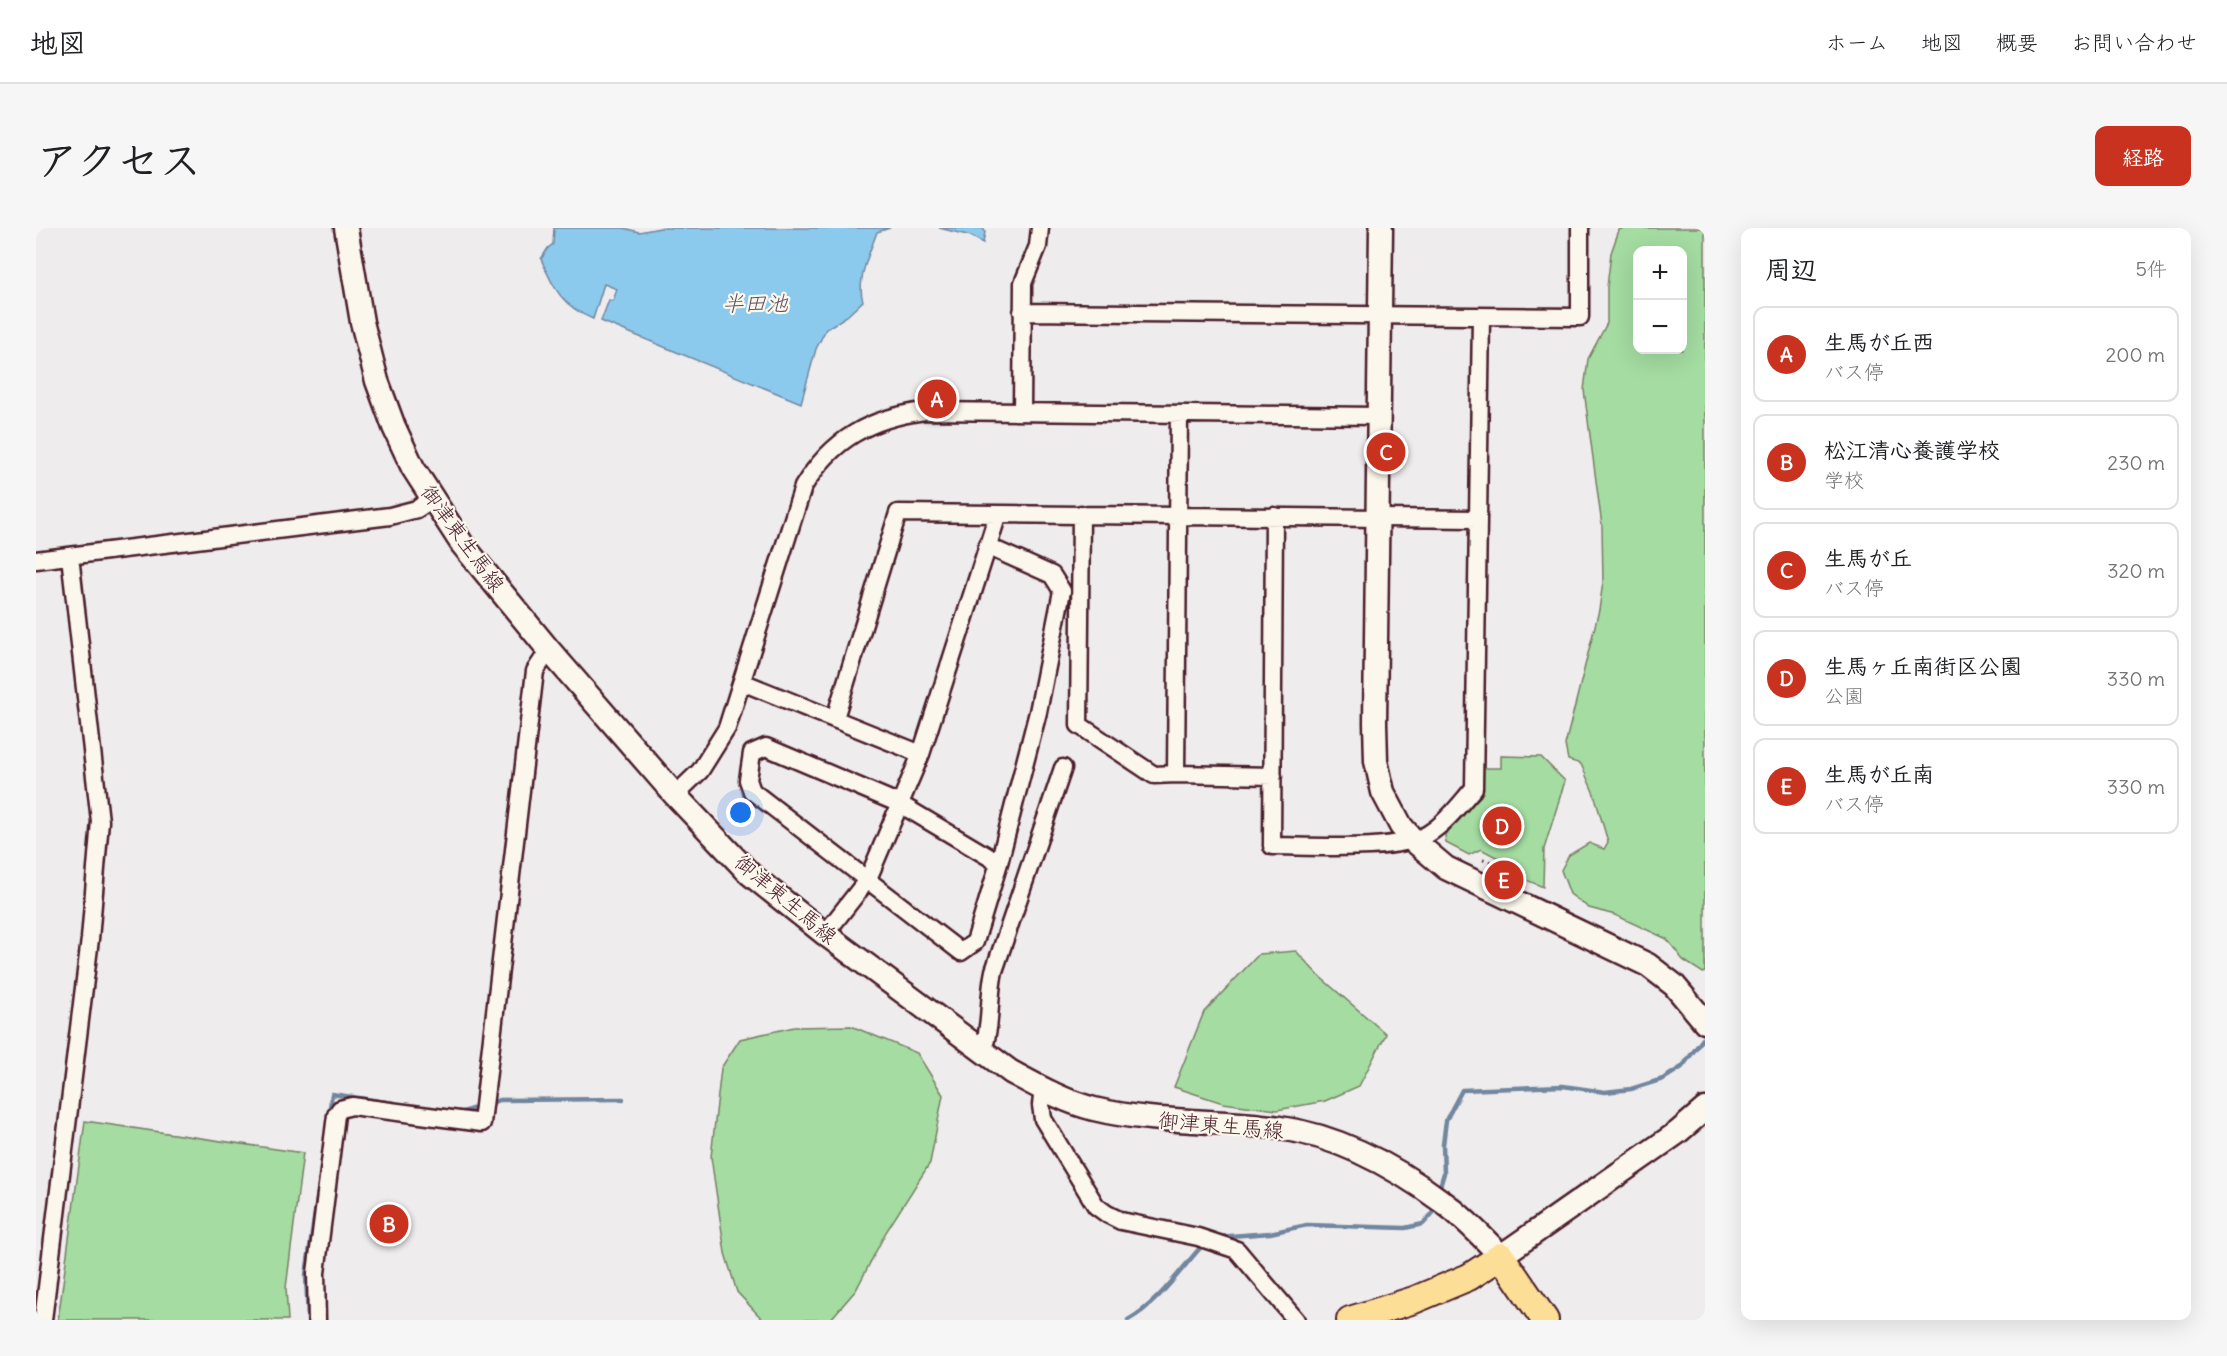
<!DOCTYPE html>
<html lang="ja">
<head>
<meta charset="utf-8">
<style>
  body { margin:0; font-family:Delius,"Klee One",sans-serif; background:#f6f6f6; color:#202124 }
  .controls { position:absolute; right:18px; top:18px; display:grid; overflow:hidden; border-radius:12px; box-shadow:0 6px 24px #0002 }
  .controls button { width:54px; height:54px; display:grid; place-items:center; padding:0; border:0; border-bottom:2px solid #e0e0e0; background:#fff; color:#202124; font:30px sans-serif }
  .you { position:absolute; left:705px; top:585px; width:21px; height:21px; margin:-15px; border:4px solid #fff; border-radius:50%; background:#1a73e8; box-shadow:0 0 0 9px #1a73e833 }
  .badge { display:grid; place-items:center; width:39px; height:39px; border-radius:50%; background:#c8321e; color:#fff; font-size:20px; font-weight:700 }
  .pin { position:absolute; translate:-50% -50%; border:3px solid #fff; box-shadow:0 2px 6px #0006 }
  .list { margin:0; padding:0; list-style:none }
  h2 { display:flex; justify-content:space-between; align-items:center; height:78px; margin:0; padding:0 24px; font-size:26px }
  h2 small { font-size:20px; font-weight:400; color:#757577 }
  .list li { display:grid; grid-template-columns:39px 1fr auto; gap:18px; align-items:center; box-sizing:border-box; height:96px; margin:0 12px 12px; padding:0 12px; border:2px solid #e0e0e0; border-radius:12px }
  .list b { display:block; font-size:22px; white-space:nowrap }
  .list p { margin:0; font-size:20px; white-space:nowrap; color:#757577 }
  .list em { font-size:20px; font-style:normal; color:#757577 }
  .map { position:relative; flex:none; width:1669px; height:1092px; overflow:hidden; border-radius:12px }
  header { display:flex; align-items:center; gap:36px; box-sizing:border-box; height:84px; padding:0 30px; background:#fff; border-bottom:2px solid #e0e0e0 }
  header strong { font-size:28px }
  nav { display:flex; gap:33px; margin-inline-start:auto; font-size:21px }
  .intro { display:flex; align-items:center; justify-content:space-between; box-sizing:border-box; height:144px; padding:0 36px }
  h1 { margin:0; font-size:42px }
  .button { padding:15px 27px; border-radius:12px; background:#c8321e; color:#fff; font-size:21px; font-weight:700 }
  main { display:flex; gap:36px; padding:0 36px }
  aside { flex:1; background:#fff; border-radius:12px; box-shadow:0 6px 24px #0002 }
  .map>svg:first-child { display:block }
</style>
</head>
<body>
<header>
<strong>地図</strong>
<nav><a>ホーム</a><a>地図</a><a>概要</a><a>お問い合わせ</a></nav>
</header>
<div class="intro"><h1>アクセス</h1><a class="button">経路</a></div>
<main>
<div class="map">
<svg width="1669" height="1092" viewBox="0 0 1669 1092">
  <rect width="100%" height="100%" fill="#efeced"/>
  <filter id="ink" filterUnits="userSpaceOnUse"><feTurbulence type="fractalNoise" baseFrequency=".0167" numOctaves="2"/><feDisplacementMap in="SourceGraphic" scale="12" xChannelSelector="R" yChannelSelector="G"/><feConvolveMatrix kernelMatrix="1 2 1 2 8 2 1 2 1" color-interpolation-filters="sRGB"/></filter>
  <g filter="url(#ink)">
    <!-- green -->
    <path fill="#a4dca1" stroke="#777e66" stroke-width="1.5" fill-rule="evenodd" d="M1587,0H1669V744L1667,745L1647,732L1631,711L1579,687L1553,680L1534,666L1525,642L1533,627L1553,615L1568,621L1572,614L1558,566L1545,536L1532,532L1529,517L1563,382L1567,354L1566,298L1548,162L1552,131L1571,95V59L1575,25L1583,2ZM1602,22H1646V122H1602Z
      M1465,528L1505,529L1529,553L1508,621L1507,659L1467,642L1468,633L1445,621L1433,627L1410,615L1409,608L1425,587L1445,568V540H1465Z
      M1260,723L1283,748L1350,806L1323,858L1289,873L1241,882L1187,875L1138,859L1168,784L1223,726Z
      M815,798L881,825L907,867L894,935L850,1004L820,1062L794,1092H727L701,1064L689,1025L675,929L685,840L704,811L758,799Z
      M49,893L267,925L250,1060L252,1092H22Z"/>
    <!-- water -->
    <path fill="#8bcaec" stroke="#71869f" stroke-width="1.5" d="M518,0H587L603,4L624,0H854L841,4C834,24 820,52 827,73L811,88L790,101L780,121L765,175L565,93L573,72L577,73L581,61L568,56L557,91C527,79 517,60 505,31L512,20L517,16Z
      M903,0H947L949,4L947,15L935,8Z"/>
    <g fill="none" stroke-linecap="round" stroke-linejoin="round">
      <!-- stream -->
      <path stroke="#71869f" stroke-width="4.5" d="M453,876L463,872L587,871
        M424,885L445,878
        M293,886L296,866L357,875
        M1403,962L1408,945L1407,917L1410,892L1426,862L1527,858L1569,864L1595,861L1627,851L1646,839L1669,808
        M1181,1009L1234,1005L1271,997L1369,1000L1387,996L1396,986L1399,976
        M272,1092L270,1047L283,957
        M1092,1092C1121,1076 1142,1045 1164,1020L1169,1017"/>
      <defs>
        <path id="street" d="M986,84L1544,89V0
          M986,184L987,55L1002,18L1004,0
          M1143,186L1140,546L1237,548
          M1045,286L1043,497L1118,547L1140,546
          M1238,288L1236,618C1274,618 1363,624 1392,606C1410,595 1424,576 1438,560L1445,89
          M951,318L1016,347L1026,363L1002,484L963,635L939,714L925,724L716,563L712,552L716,525L730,519L864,576L963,635
          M0,332L354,288L381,281L396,271
          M706,454L885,526
          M799,490L862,285L1441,291
          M639,567L664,543L691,500L767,259C796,211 834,190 889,183L1342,188
          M789,706L832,651L885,526L962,286
          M947,822C956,796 952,770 958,743L1027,540
          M1007,861L1005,877L1007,891L1060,978L1071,986L1085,993L1162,1009L1201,1022L1260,1092
          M7,1092L54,711L64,593L34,328
          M281,1092L280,1045L300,887L304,881L316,878L446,895L499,443L513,422"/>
        <path id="secondary" d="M310,0L326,94L341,153L358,199L377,240L426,316L513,422L639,567L714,646L789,706L975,844C1001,858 1029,874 1058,881C1119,896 1182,891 1244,900C1303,908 1361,940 1408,975C1429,990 1447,1010 1465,1028L1641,905L1669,881
          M1345,0L1339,495L1340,533L1347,564L1365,598L1378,613L1410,640L1612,737L1638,757L1669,794"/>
        <path id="primary" d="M1314,1092L1378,1072L1433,1049L1465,1028L1509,1092"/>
      </defs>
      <!-- street casing -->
      <use href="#street" stroke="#4a1f2b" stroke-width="21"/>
      <!-- secondary casing -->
      <use href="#secondary" stroke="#4a1f2b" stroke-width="27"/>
      <!-- primary casing -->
      <use href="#primary" stroke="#4a1f2b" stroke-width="30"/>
      <!-- path -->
      <path stroke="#4a1f2b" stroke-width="3" stroke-dasharray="1.5 4.5" stroke-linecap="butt" d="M1447,632L1468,637"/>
      <!-- street -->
      <use href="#street" stroke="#fbf7ec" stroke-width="16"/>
      <!-- secondary -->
      <use href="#secondary" stroke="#fbf7ec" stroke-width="22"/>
      <!-- primary -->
      <use href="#primary" stroke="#fdde96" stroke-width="26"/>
    </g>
  </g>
  <g text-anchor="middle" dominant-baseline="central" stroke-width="4.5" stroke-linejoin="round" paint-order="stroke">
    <!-- street labels -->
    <g font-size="21" fill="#4a1f2b" stroke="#fbf7ec">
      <text transform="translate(427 310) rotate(54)">御津東生馬線</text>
      <text transform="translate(750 671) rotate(40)">御津東生馬線</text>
      <text transform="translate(1185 897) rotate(5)">御津東生馬線</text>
    </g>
    <!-- water labels -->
    <g font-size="22" font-style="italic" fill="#5e5265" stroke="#fbf7ec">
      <text x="719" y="75">半田池</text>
    </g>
  </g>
</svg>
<div class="controls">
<button>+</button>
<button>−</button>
</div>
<div class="you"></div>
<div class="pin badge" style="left:901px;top:171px">A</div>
<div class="pin badge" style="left:353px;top:996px">B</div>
<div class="pin badge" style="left:1350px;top:224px">C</div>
<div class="pin badge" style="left:1466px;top:598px">D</div>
<div class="pin badge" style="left:1468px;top:652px">E</div>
</div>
<aside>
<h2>周辺<small>5件</small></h2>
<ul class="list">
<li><span class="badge">A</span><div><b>生馬が丘西</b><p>バス停</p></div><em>200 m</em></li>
<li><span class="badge">B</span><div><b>松江清心養護学校</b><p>学校</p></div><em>230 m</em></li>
<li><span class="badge">C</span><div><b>生馬が丘</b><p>バス停</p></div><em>320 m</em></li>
<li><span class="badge">D</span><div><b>生馬ヶ丘南街区公園</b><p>公園</p></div><em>330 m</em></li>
<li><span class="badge">E</span><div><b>生馬が丘南</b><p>バス停</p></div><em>330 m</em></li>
</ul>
</aside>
</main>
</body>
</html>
